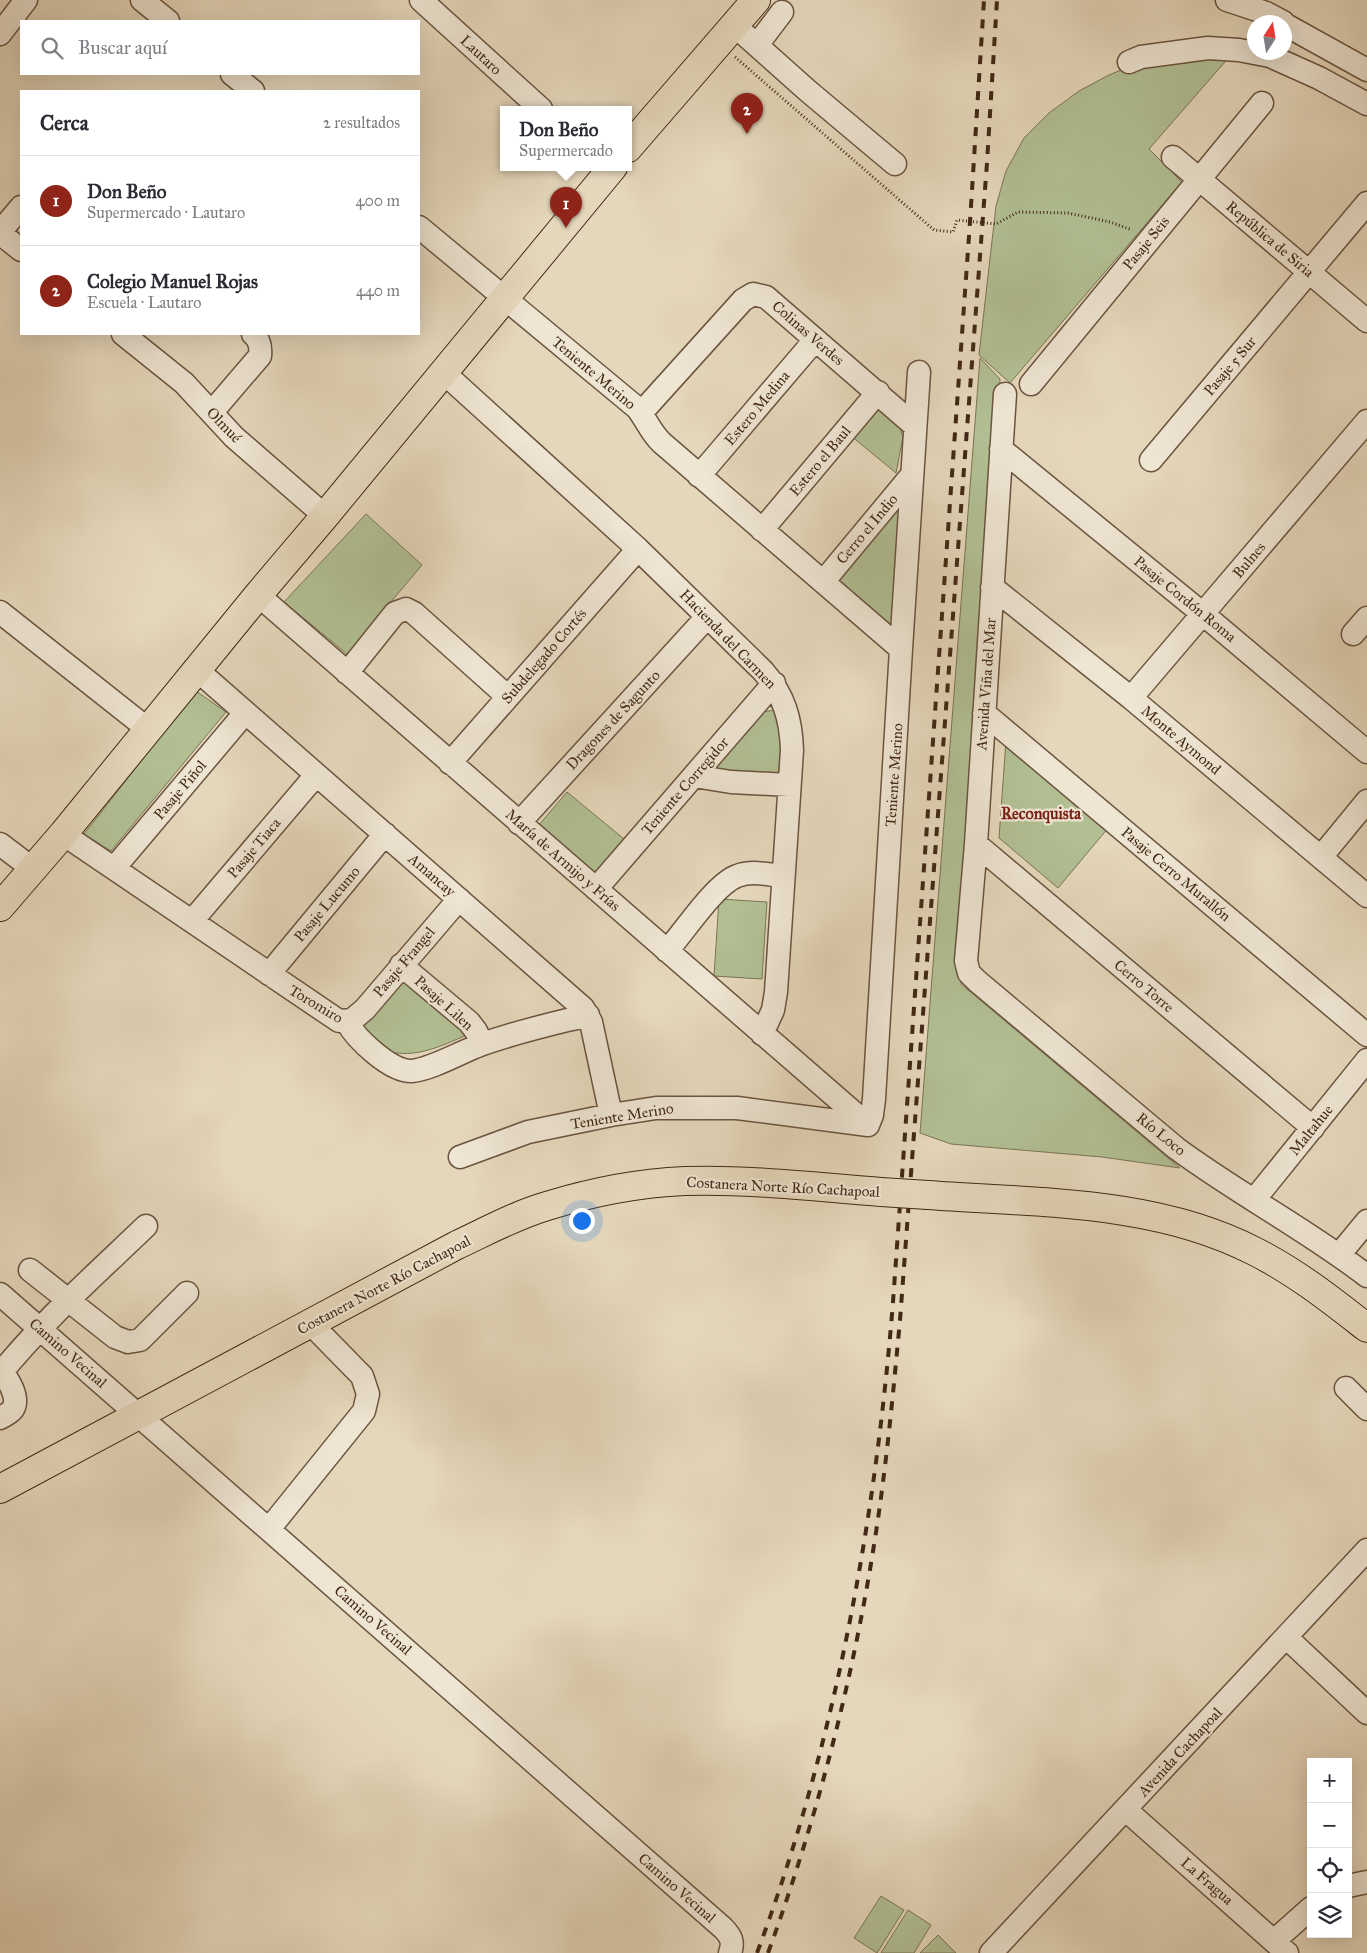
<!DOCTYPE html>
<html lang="es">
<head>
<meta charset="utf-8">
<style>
  body { margin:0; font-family:"IM FELL Great Primer",serif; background:#f7f7f7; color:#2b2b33 }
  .controls { position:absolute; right:15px; bottom:15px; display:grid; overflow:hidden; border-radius:0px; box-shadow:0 5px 20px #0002 }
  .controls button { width:45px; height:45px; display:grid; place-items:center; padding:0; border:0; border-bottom:1px solid #e1e1e2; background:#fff; color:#2b2b33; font:25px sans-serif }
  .compass { position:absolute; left:1247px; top:15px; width:45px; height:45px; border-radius:50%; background:#fff; box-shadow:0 5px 20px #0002; rotate:12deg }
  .you { position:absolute; left:581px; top:1220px; width:18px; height:18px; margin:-12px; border:4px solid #fff; border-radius:50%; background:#1a73e8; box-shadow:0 0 0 8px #1a73e833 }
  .badge { display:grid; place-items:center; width:32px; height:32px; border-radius:50%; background:#8f2418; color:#fff; font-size:16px; font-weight:700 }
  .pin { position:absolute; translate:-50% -41px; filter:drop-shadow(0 1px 2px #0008) }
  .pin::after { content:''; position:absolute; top:26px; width:18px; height:15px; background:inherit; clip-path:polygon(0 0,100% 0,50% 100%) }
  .popup { position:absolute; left:500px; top:106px; width:132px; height:65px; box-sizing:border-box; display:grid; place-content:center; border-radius:0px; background:#fff; filter:drop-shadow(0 1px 4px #0005); font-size:16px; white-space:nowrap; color:#7c7c81 }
  .popup b { font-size:19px; color:#2b2b33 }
  .popup::after { content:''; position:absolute; left:50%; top:100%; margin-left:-10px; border:10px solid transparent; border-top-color:#fff }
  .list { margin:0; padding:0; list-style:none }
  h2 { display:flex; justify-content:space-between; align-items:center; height:65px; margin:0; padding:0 20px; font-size:21px }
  h2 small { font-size:16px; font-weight:400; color:#7c7c81 }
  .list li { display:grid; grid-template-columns:32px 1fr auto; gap:15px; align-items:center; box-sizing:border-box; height:90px; padding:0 20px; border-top:1px solid #e1e1e2 }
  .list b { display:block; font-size:19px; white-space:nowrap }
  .list p { margin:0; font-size:16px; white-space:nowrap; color:#7c7c81 }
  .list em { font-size:16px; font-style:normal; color:#7c7c81 }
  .icon { flex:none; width:28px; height:28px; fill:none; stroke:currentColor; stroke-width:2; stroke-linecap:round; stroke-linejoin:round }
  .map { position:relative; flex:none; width:1367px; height:1953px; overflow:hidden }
  .search { position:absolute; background:#fff; box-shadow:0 5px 20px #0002; left:20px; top:20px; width:400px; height:55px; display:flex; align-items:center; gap:12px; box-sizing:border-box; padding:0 18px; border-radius:0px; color:#7c7c81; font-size:19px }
  .panel { position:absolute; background:#fff; box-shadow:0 5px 20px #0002; left:20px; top:90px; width:400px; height:245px; border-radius:0px }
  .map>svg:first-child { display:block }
</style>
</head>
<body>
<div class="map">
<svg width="1367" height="1953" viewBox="0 0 1367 1953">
  <rect width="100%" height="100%" fill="#e5d7bb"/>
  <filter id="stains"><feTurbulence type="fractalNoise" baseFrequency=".004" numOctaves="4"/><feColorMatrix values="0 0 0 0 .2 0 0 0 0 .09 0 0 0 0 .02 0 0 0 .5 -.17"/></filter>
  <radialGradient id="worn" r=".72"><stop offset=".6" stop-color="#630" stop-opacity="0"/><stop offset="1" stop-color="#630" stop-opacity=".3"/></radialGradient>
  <!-- green -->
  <path fill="#b1bf93" stroke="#7a7454" d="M1231,55L1149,149L1182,182L1010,383L979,355L996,206L1006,171L1024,138L1049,113L1079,91L1109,75L1138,63Z
    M980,358L1000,379L961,984L1180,1168L1102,1157L951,1144L920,1133Z
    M875,405L899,424L903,437L896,473L850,435Z
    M903,499L892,626L837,580Z
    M366,514L422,565L347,654L284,602Z
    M196,691L226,712L111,851L84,834Z
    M776,710L783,735L778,777L712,771L761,712Z
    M1006,741L1109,827L1058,888L999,838Z
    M567,792L624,839L596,873L538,826Z
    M719,899L767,902L762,979L714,976Z
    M400,979L469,1034C441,1046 409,1063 378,1047C371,1043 364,1035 357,1029Z
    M881,1896L904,1910L877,1953L854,1938Z
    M908,1910L931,1925L914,1953H881Z
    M938,1935L956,1953H920Z"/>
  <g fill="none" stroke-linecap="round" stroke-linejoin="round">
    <defs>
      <path id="minor" d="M142,0L168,21
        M421,0L541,109
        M1227,0L1266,13L1283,22
        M1284,24L1367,70
        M735,26L808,91L895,164
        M0,34L26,0
        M757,45L782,12
        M1129,62L1141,57L1208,48L1239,50L1270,56L1319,78L1367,104
        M232,74L253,91
        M1173,157L1367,321
        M419,227L637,408C646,419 651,433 662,443L901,649L874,1099L872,1115L868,1125
        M0,232L21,207
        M0,233L21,250
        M123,334L184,383L234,437L325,516
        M443,372L638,549L763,671C784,695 791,719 792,750L776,992L773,1010L762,1034
        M1031,384L1262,103
        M1005,394L976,844L966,961L969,973L977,981L1176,1148C1238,1194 1306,1229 1367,1276
        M212,412L260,356C261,347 260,340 253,334
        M641,413L743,300L753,294L766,297L915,426
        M1001,449L1203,614L1367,752
        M1151,460L1367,203
        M699,476L815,340
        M762,530L878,392
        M823,582L911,476
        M992,587L1131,698L1367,896
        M258,595L868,1125
        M0,612L149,730
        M1353,634L1367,618
        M901,649L919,372
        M197,670L583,1008L591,1022L611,1115
        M347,673L395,613L406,609L414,613L508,697
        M1131,698L1367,421
        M984,713L1367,1035
        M450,763L638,549
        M694,776L731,782L789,785
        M519,823L707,617
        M63,834L339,1021L352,1020L365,1009L459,899
        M0,844L33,869
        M976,844L1313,1128
        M1321,857L1367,801
        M115,867L245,713
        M596,889L774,683
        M192,921L316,775
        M667,951C684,932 715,884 737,876C752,870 769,875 783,876
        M401,965L469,1022L476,1031L482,1044
        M269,974L385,834
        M347,1022C356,1039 391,1072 412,1071C432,1069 461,1052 480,1045C515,1032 552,1024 588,1015
        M460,1157L528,1132L611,1115L656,1108H737L868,1125
        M1254,1200L1367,1060
        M1339,1255L1367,1221
        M30,1270L115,1337L128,1342L140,1340L187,1293
        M0,1294L723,1928C731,1936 734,1942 730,1953
        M0,1369C7,1378 20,1397 13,1409C10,1413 4,1416 0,1418
        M0,1374C44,1320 96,1274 146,1226
        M1346,1388L1367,1409
        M269,1529L364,1411L368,1394L362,1376L311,1324
        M1287,1638L1367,1713
        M1126,1810L1287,1953
        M1348,1886L1367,1882
        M1274,1941L1311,1908
        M991,1953L1367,1550"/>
      <path id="major" d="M628,148L756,0
        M0,907L63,834L258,595L325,516L613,167
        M928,1195C1037,1203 1155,1200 1254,1251C1296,1272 1331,1300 1367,1328
        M0,1489L457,1245C487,1231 516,1215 547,1206C592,1192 639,1183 685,1181C750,1179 816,1187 881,1192"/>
    </defs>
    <!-- minor casing -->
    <use href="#minor" stroke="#6b543f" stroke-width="25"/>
    <!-- major casing -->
    <use href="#major" stroke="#422916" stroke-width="30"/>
    <!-- path -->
    <path stroke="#422916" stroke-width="3" stroke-dasharray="1 2.5" stroke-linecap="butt" d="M735,57L934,230L953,232L957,220L996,224L1018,212L1068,213L1110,222L1132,230"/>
    <!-- minor -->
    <use href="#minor" stroke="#eee5d3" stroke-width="22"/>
    <!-- major -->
    <use href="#major" stroke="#e5d7bb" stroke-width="28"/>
    <!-- rail -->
    <path stroke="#422916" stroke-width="4" stroke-dasharray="9 9" stroke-linecap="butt" d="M757,1953C835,1744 875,1525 893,1302L970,222L984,0
      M768,1953C816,1821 852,1684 874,1545C886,1470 893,1395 900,1320L987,163L997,0"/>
    <defs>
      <path id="major-bridge" d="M881,1192L928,1195"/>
    </defs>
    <!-- major-bridge casing -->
    <use href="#major-bridge" stroke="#422916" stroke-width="30" stroke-linecap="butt"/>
    <!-- major-bridge -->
    <use href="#major-bridge" stroke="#e5d7bb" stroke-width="28"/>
  </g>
  <g text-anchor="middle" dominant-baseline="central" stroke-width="4.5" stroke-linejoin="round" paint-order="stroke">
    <!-- street labels -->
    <g font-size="15" fill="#422916" stroke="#eee5d3">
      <text transform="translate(481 55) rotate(43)">Lautaro</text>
      <text transform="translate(1270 239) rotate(40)">República de Siria</text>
      <text transform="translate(1146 243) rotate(-51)">Pasaje Seis</text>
      <text transform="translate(808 333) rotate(41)">Colinas Verdes</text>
      <text transform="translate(1230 366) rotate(-50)">Pasaje 5 Sur</text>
      <text transform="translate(594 373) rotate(40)">Teniente Merino</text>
      <text transform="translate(757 408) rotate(-50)">Estero Medina</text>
      <text transform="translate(224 425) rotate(46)">Olmué</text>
      <text transform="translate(820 461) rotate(-50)">Estero el Baul</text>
      <text transform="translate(867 529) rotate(-50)">Cerro el Indio</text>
      <text transform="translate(1249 560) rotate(-50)">Bulnes</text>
      <text transform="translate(1185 599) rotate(39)">Pasaje Cordón Roma</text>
      <text transform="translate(728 639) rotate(46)">Hacienda del Carmen</text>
      <text transform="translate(544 656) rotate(-49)">Subdelegado Cortés</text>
      <text transform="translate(986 684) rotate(-86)">Avenida Viña del Mar</text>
      <text transform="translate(613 720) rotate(-47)">Dragones de Sagunto</text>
      <text transform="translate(1181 740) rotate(40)">Monte Aymond</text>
      <text transform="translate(894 775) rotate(-86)">Teniente Merino</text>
      <text transform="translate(685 786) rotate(-49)">Teniente Corregidor</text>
      <text transform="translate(180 790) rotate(-50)">Pasaje Piñol</text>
      <text transform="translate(254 848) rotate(-50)">Pasaje Tiaca</text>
      <text transform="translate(563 860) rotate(41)">María de Armijo y Frías</text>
      <text transform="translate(1176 874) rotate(40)">Pasaje Cerro Murallón</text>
      <text transform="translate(432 875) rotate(41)">Amancay</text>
      <text transform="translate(327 904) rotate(-50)">Pasaje Lucumo</text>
      <text transform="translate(404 962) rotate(-50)">Pasaje Frangel</text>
      <text transform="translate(1144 986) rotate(40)">Cerro Torre</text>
      <text transform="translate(444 1003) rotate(42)">Pasaje Lilen</text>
      <text transform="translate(316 1004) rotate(31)">Toromiro</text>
      <text transform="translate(622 1116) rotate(-9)">Teniente Merino</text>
      <text transform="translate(1311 1130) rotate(-51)">Maltahue</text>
      <text transform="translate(1161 1134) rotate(39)">Río Loco</text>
      <text transform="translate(783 1187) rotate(3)">Costanera Norte Río Cachapoal</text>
      <text transform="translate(384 1285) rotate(-28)">Costanera Norte Río Cachapoal</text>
      <text transform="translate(68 1353) rotate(41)">Camino Vecinal</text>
      <text transform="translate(373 1620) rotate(41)">Camino Vecinal</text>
      <text transform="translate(1180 1752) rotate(-47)">Avenida Cachapoal</text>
      <text transform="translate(1207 1881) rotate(41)">La Fragua</text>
      <text transform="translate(677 1888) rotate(41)">Camino Vecinal</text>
    </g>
    <!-- neighbourhood labels -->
    <g font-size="16" font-weight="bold" fill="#7a1f14" stroke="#eee5d3">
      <text x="1041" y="813">Reconquista</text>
    </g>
  </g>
  <rect width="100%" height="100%" filter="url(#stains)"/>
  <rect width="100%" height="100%" fill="url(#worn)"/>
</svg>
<div class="controls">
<button>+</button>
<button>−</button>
<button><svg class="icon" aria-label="locate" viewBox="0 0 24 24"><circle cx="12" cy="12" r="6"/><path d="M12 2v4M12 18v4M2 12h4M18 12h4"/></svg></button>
<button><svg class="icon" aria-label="layers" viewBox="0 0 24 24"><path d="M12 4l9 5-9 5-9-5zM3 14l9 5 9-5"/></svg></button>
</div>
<svg class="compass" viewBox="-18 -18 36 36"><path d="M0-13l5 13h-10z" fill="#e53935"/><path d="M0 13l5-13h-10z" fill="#7c7c81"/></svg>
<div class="you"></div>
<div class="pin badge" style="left:566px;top:228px">1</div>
<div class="popup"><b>Don Beño</b>Supermercado</div>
<div class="pin badge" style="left:747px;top:134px">2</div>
<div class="search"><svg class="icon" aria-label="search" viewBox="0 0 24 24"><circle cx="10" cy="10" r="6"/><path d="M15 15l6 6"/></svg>Buscar aquí</div>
<section class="panel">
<h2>Cerca<small>2 resultados</small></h2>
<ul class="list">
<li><span class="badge">1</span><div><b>Don Beño</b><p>Supermercado · Lautaro</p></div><em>400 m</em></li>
<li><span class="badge">2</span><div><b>Colegio Manuel Rojas</b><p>Escuela · Lautaro</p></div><em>440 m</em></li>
</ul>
</section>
</div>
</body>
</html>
